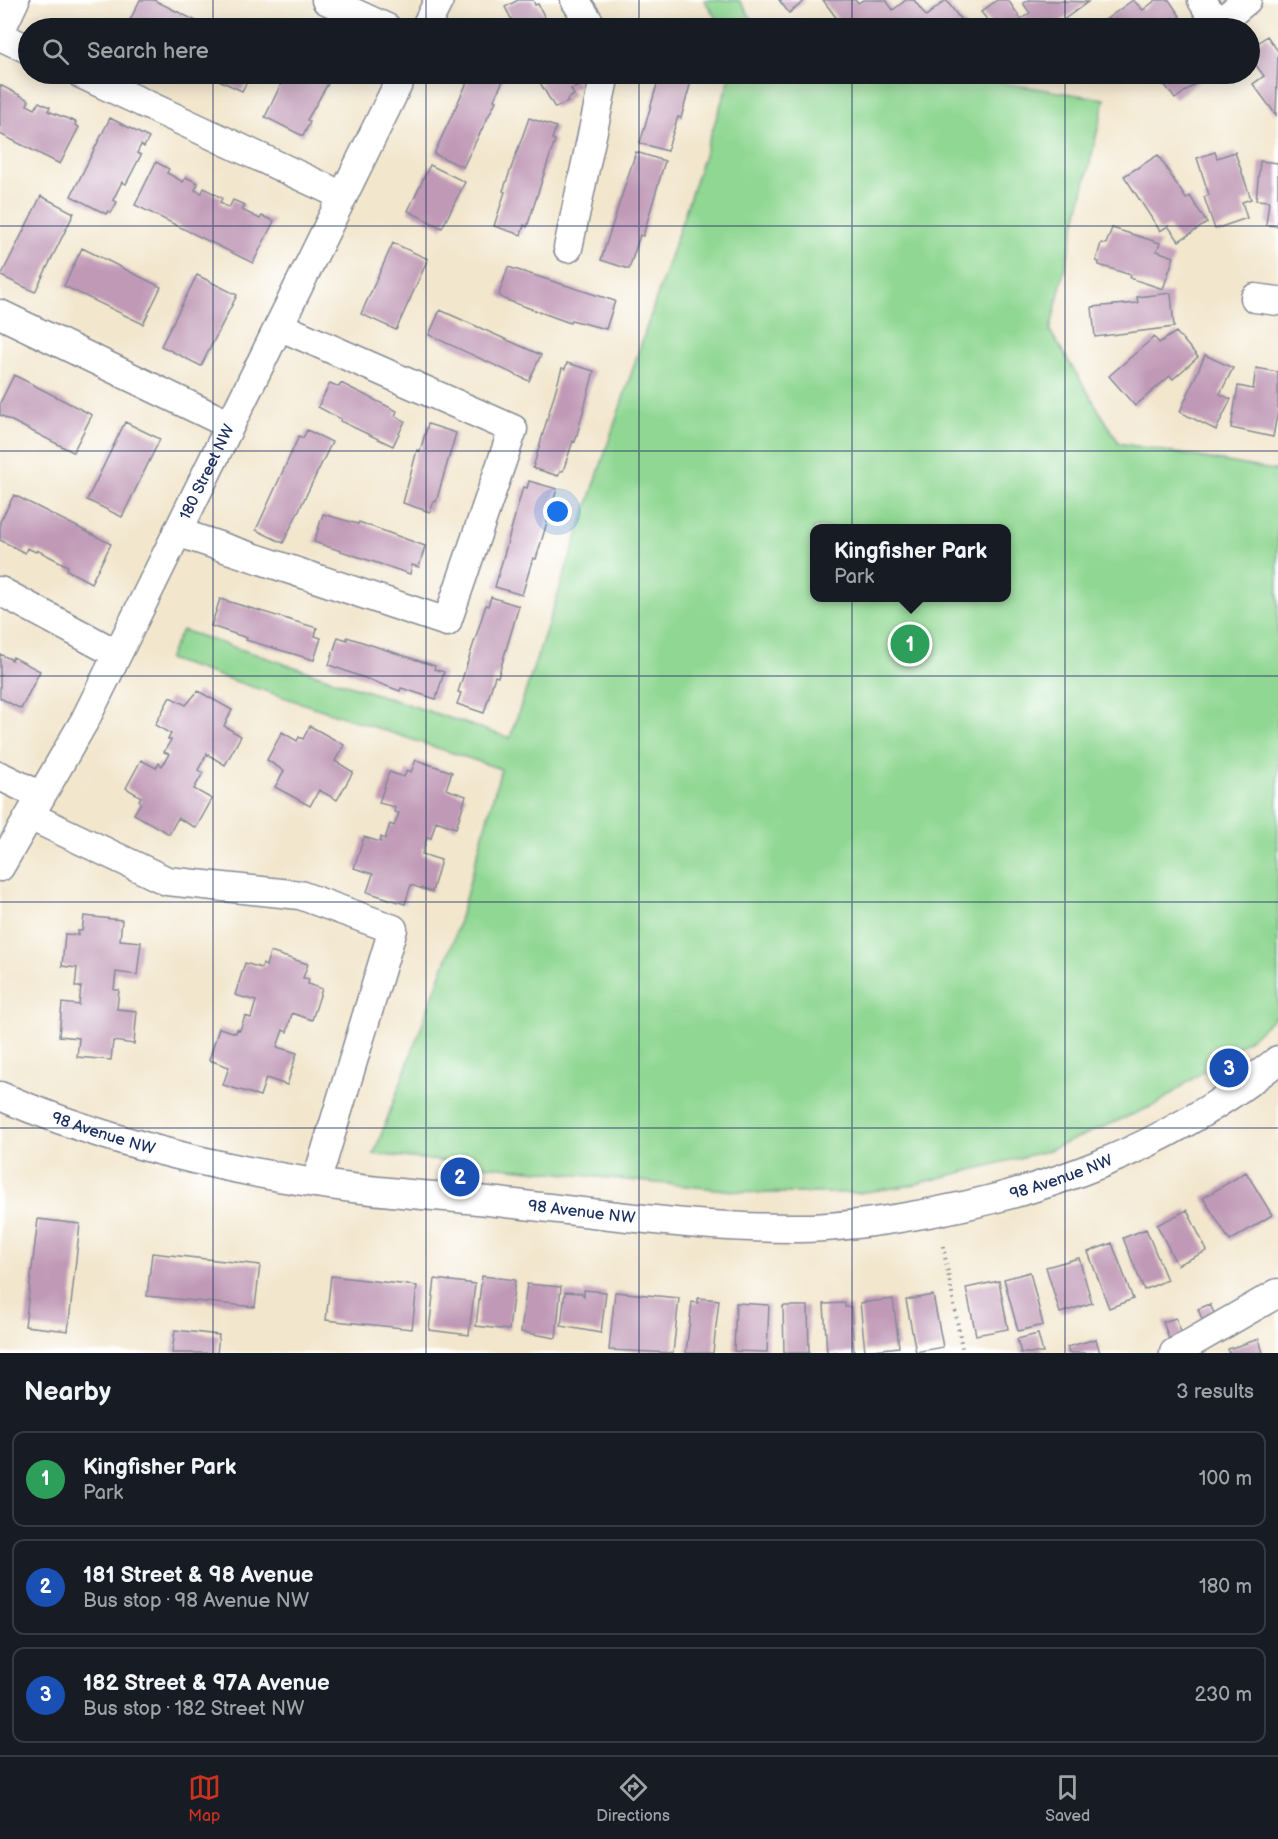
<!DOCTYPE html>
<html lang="en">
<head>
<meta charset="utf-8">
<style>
  body { margin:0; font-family:"Balsamiq Sans",sans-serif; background:#242831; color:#f1f3f6 }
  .you { position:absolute; left:558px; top:512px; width:21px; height:21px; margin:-15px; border:4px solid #fff; border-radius:50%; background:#1a73e8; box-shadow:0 0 0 9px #1a73e833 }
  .badge { display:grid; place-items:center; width:39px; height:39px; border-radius:50%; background:#c8321e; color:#fff; font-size:20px; font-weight:700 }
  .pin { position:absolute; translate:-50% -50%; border:3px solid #fff; box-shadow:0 2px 6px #0006 }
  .popup { position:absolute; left:810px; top:524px; width:201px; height:78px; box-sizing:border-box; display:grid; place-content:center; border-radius:12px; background:#171b24; filter:drop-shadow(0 2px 4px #0005); font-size:20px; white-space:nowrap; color:#9ea1a6 }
  .popup b { font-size:22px; color:#f1f3f6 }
  .popup::after { content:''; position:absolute; left:50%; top:100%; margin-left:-12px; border:12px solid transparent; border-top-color:#171b24 }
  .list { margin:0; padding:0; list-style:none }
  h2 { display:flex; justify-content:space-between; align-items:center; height:78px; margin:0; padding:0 24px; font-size:26px }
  h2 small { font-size:20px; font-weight:400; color:#9ea1a6 }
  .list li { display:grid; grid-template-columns:39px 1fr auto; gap:18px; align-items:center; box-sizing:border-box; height:96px; margin:0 12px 12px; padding:0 12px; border:2px solid #363941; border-radius:12px }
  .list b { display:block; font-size:22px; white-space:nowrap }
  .list p { margin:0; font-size:20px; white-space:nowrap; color:#9ea1a6 }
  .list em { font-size:20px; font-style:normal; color:#9ea1a6 }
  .icon { flex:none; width:33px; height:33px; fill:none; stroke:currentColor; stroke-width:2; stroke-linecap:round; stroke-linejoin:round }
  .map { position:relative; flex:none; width:1278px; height:1353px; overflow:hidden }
  .search { position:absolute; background:#171b24; box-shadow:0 3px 15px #0003; left:18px; right:18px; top:18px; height:66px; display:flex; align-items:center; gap:15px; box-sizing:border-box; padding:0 21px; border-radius:33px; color:#9ea1a6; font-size:22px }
  .sheet { height:402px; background:#171b24 }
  nav { display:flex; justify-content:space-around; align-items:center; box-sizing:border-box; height:84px; border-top:2px solid #363941; background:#171b24; font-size:16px; color:#9ea1a6 }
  nav a { display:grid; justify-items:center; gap:3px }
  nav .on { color:#c8321e }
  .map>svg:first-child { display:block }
</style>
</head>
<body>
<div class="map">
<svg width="1278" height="1353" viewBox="0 0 1278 1353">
  <rect width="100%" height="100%" fill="#fff"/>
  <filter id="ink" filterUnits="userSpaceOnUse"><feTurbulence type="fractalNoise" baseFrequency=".0167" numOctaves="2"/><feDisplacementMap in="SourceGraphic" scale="12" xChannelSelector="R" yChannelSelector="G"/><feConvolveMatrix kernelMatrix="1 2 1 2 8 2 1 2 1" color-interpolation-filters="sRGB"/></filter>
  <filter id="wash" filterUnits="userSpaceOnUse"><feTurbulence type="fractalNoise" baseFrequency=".008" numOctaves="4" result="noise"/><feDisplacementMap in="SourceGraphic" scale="24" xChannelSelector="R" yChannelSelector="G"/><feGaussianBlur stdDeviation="1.35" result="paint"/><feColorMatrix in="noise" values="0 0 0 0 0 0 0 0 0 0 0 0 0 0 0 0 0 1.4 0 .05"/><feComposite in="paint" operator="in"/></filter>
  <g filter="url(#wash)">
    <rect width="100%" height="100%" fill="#f2e6cc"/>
    <!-- green -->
    <path fill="#8fd792" stroke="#558378" stroke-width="1.5" fill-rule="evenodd" d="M704,0H739L758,28H723Z
      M731,74H945L1105,99L1050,331L1119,443L1278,471V1014L1256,1034L1157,1104L1047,1151L908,1186L858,1193H755L374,1154L454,939L501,769L168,659L182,630L510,738ZM814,528H1006V598H814Z"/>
    <g id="blocks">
      <!-- building -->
      <path fill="#c099b6" d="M140,0H154L210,28H126Z
        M518,0H533L535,5L538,4L550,28H516L505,7Z
        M779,0H806L789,13Z
        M823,0H855L858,3L863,0H886L893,10L906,0H914L926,16L946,0L967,28H844Z
        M997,0H1008L1021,19L1030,13L1023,3L1028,0L1088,2L1052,28H994L981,12Z
        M1133,0L1143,10L1156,0H1169L1180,16L1163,28H1109L1104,21Z
        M1267,36L1278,51L1276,115L1253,84L1264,76L1250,57V49Z
        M206,74H251L242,91Z
        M286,74L333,75L307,120L310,122L303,136L265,117Z
        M471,74H506L494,100L496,101L463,167L434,154Z
        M535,74H573L579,86L571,89L574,95L567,99L568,102L555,108Z
        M660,74H693L681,118L678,117L667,151L640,143Z
        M1157,74H1204L1206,76L1175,99Z
        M0,85L29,100L27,105L35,109L39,102L50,107L48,111L76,122L75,125L79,127L60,164L0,134Z
        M110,118L149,138L144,147L141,145L137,153L141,155L126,184L122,182L113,200L117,202L111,213L108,211L106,214L71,196Z
        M529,118L556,127L552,139L555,140L527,227L524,225L521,235L494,226L505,192L503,191Z
        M636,152L665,161L643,236L640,235L629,269L601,260Z
        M1215,152L1217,158L1235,152L1251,199L1242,202L1247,218L1215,229L1204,197L1209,195L1197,158Z
        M1158,155L1186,199L1190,196L1207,223L1179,241L1168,226L1160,231L1124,176Z
        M1260,161L1278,163V226L1266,225L1269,201L1256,200Z
        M156,162L169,169L167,173L183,182L186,177L198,183L195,190L202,193L204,188L222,198L220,203L229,208L233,200L245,205L242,210L260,219L262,216L274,221L253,263L135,205Z
        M430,165L465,182L442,228L408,211Z
        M41,196L74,213L35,292L1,276Z
        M1112,228L1160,243L1157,251L1174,257L1163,289L1130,278L1131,275L1099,265V262L1096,261L1101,243L1106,244Z
        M393,243L428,259L396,330L361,314Z
        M82,248L161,287L143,324L64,286Z
        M508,267L615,301L606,329L571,320L570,323L504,299L499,295Z
        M197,275L237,295L201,366L161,346Z
        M1171,293L1174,327L1095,337L1092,307L1138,303L1137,297Z
        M440,310L541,355L529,381L429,335Z
        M1176,332L1198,357L1173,379L1170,376L1135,406L1109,376L1154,337L1159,343Z
        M1205,355L1233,368L1220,394L1231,399L1216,430L1180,412Z
        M567,363L594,371L575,442L573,441L563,471H560L558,476L533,468L562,368L565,369Z
        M1256,368L1278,372V410L1273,437L1231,428L1238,386L1253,389Z
        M14,375L92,415L73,452L0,415V403Z
        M330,383L339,387L341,383L397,411L395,416L405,421L393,446L340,421L341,419L318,407Z
        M125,422L160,439L122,517L87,500Z
        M428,424L456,433L436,502L434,501L430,512L403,503L417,450L420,451Z
        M307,430L332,442L283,543L256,530L299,436L303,438Z
        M529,481L557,489L536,559L533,558L522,595L495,587L523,487L527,488Z
        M14,495L111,544L91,583L67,570L68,566L37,550L36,552L27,548L25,553L0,540V522Z
        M323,514L358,524L359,522L425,546L419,567L412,565L410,574L314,542Z
        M491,597L519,606L498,677L495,676L484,713L457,704L461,693L458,692L486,605L488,606Z
        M220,599L317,628L315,636L321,638L314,660L246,640L247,638L211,626Z
        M338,637L347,640V637L435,666L434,669L444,672L436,699L401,688L400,691L329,665Z
        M0,654L12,660L13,657L40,671L21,709L0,698Z
        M198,691L232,710L224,726L241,736L225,765L207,754L198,770L203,773L194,789L212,799L196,828L178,818L169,834L134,814L141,802L139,800L141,797L126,788L141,760L156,768L159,763L162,766L169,754L164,752L171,740L168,739L171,734L155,725L170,697L186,705Z
        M310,726L344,745L335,761L353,772L337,800L319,790L310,806L275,787L284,771L267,760L282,732L297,741L299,737L303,739Z
        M416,760L452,772L446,789L466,796L456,828L436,821L431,838L427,837L422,854L441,860L432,892L411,885L405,904L367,892L373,874L354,868L364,837L380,842L381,837L385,839L390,824L394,826L399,813L394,812L395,807L379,803L389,772L404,777L407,770L411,772Z
        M84,916L122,920L120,940L141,942L137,975L116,972L114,990H119L117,1009L137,1011L134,1044L113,1041L111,1060L77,1057L79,1038L59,1036L62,1003L79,1005L81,987H75L77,968L62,966L65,934L78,935V931H82Z
        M270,952L308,964L303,978L309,979L308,984L322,989L312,1020L292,1013L287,1032L283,1030L277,1047L297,1053L287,1085L266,1078L260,1096L223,1085L229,1067L209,1060L219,1028L236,1033L237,1029L240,1030L245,1016L251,1018L256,1001L235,995L245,963L261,968L263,964L266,966Z
        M1246,1172L1272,1215L1230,1241L1203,1198Z
        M1187,1210L1207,1251L1177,1265L1157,1225Z
        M38,1219L80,1224L68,1331L25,1326Z
        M1146,1229L1167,1280L1144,1290L1123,1238Z
        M1112,1243L1133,1299L1109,1308L1088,1252Z
        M152,1253L260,1265L255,1307L147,1296Z
        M1079,1258L1092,1303L1060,1313L1046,1267Z
        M1030,1272L1043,1325L1018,1331L1004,1279Z
        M331,1276L417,1286L412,1329L326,1320Z
        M482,1276L515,1280L509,1330L476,1326Z
        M435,1279L475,1284L469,1335L429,1330Z
        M999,1281L1008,1329L976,1335L966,1288Z
        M527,1284L561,1287L556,1338L521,1332Z
        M584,1290L606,1292L601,1333L561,1326L565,1292L581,1293L584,1296Z
        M615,1292L679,1298L673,1353L609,1350Z
        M933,1295L943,1347L916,1352L906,1300Z
        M698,1298L719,1300L713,1353H686L692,1302L698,1303Z
        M893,1299L899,1347L865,1351L860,1303Z
        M736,1303L769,1305L767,1352L734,1351Z
        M845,1303V1307H851L854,1353H827L824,1304Z
        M1210,1304L1218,1322L1205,1327L1198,1309Z
        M783,1306H808L809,1353H784Z
        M1176,1318L1183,1337L1170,1342L1163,1322Z
        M175,1330L219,1335L217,1353H172Z
        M1038,1334L1043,1353H1021L1017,1339Z
        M1096,1339L1100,1353H1069L1067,1347Z
        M1259,1339L1263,1353H1229L1228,1349Z"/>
    </g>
  </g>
  <g filter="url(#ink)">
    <use href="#blocks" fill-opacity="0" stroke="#868a95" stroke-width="1.5"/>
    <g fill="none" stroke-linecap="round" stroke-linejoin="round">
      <defs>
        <g id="minor">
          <path d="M326,0L387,28"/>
          <path d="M575,0L593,28"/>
          <path d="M1202,0L1217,25L1247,0"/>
          <path d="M425,28L439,0"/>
          <path d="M0,32L15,0"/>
          <path d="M0,36L28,49"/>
          <path d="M81,74L343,196"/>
          <path d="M568,248L605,74"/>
          <path d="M1255,298L1278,301"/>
          <path d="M0,314L230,425"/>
          <path d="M177,532L447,622L513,429L279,326"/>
          <path d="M0,591L117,654"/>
          <path d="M0,776L41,796"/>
          <path d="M30,816L167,881L300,895L393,929L316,1183"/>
          <path id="s1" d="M0,867L85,720L403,74"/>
          <path id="s2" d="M0,1096C100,1139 207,1166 315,1183C372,1192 430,1195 488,1201C591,1212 697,1229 801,1228C834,1228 868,1223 900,1218C1040,1196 1167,1149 1278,1060"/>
          <path d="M1174,1353L1278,1293"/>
        </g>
      </defs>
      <!-- minor casing -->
      <use href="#minor" stroke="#868a95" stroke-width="31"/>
      <!-- path -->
      <path stroke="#868a95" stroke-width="4" stroke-dasharray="1.5 4.5" stroke-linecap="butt" d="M943,1246L963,1353"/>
      <!-- minor -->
      <use href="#minor" stroke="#fff" stroke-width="28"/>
    </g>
  </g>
  <!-- grid -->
  <path fill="none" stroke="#1b2f5e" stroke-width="1.5" stroke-opacity="0.55" d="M213,0V28M426,0V28M639,0V28M852,0V28M1065,0V28M213,74V1353M426,74V1353M639,74V1353M852,74V1353M1065,74V1353M0,226H1278M0,451H1278M0,676H1278M0,902H1278M0,1128H1278"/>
  <g text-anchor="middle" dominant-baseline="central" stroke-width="6" stroke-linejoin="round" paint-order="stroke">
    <!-- street labels -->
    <g font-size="16" fill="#1b2f5e" stroke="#fff">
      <text stroke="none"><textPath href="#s1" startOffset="446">180 Street NW</textPath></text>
      <text stroke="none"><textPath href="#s2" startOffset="110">98 Avenue NW</textPath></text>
      <text stroke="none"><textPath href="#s2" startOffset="1082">98 Avenue NW</textPath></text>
      <text stroke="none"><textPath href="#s2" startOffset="596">98 Avenue NW</textPath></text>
    </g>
  </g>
</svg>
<div class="you"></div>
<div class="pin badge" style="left:910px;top:644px;background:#2e9e5b">1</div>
<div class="popup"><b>Kingfisher Park</b>Park</div>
<div class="pin badge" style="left:460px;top:1177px;background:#1a4fb4">2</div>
<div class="pin badge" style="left:1229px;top:1068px;background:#1a4fb4">3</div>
<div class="search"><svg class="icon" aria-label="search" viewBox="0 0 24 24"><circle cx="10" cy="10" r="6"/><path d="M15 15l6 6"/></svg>Search here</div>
</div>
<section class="sheet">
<h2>Nearby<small>3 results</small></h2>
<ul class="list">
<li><span class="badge" style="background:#2e9e5b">1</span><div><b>Kingfisher Park</b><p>Park</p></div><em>100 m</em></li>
<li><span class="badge" style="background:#1a4fb4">2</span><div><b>181 Street &amp; 98 Avenue</b><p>Bus stop · 98 Avenue NW</p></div><em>180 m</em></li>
<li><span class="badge" style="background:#1a4fb4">3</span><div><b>182 Street &amp; 97A Avenue</b><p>Bus stop · 182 Street NW</p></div><em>230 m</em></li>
</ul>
</section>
<nav>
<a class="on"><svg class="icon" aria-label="map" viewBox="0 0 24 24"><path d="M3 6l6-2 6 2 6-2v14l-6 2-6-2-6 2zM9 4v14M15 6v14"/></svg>Map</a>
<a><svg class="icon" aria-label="directions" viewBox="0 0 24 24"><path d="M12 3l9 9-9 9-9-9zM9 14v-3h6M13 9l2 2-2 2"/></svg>Directions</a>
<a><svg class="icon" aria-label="saved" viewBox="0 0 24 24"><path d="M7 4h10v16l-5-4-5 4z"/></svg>Saved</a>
</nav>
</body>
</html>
